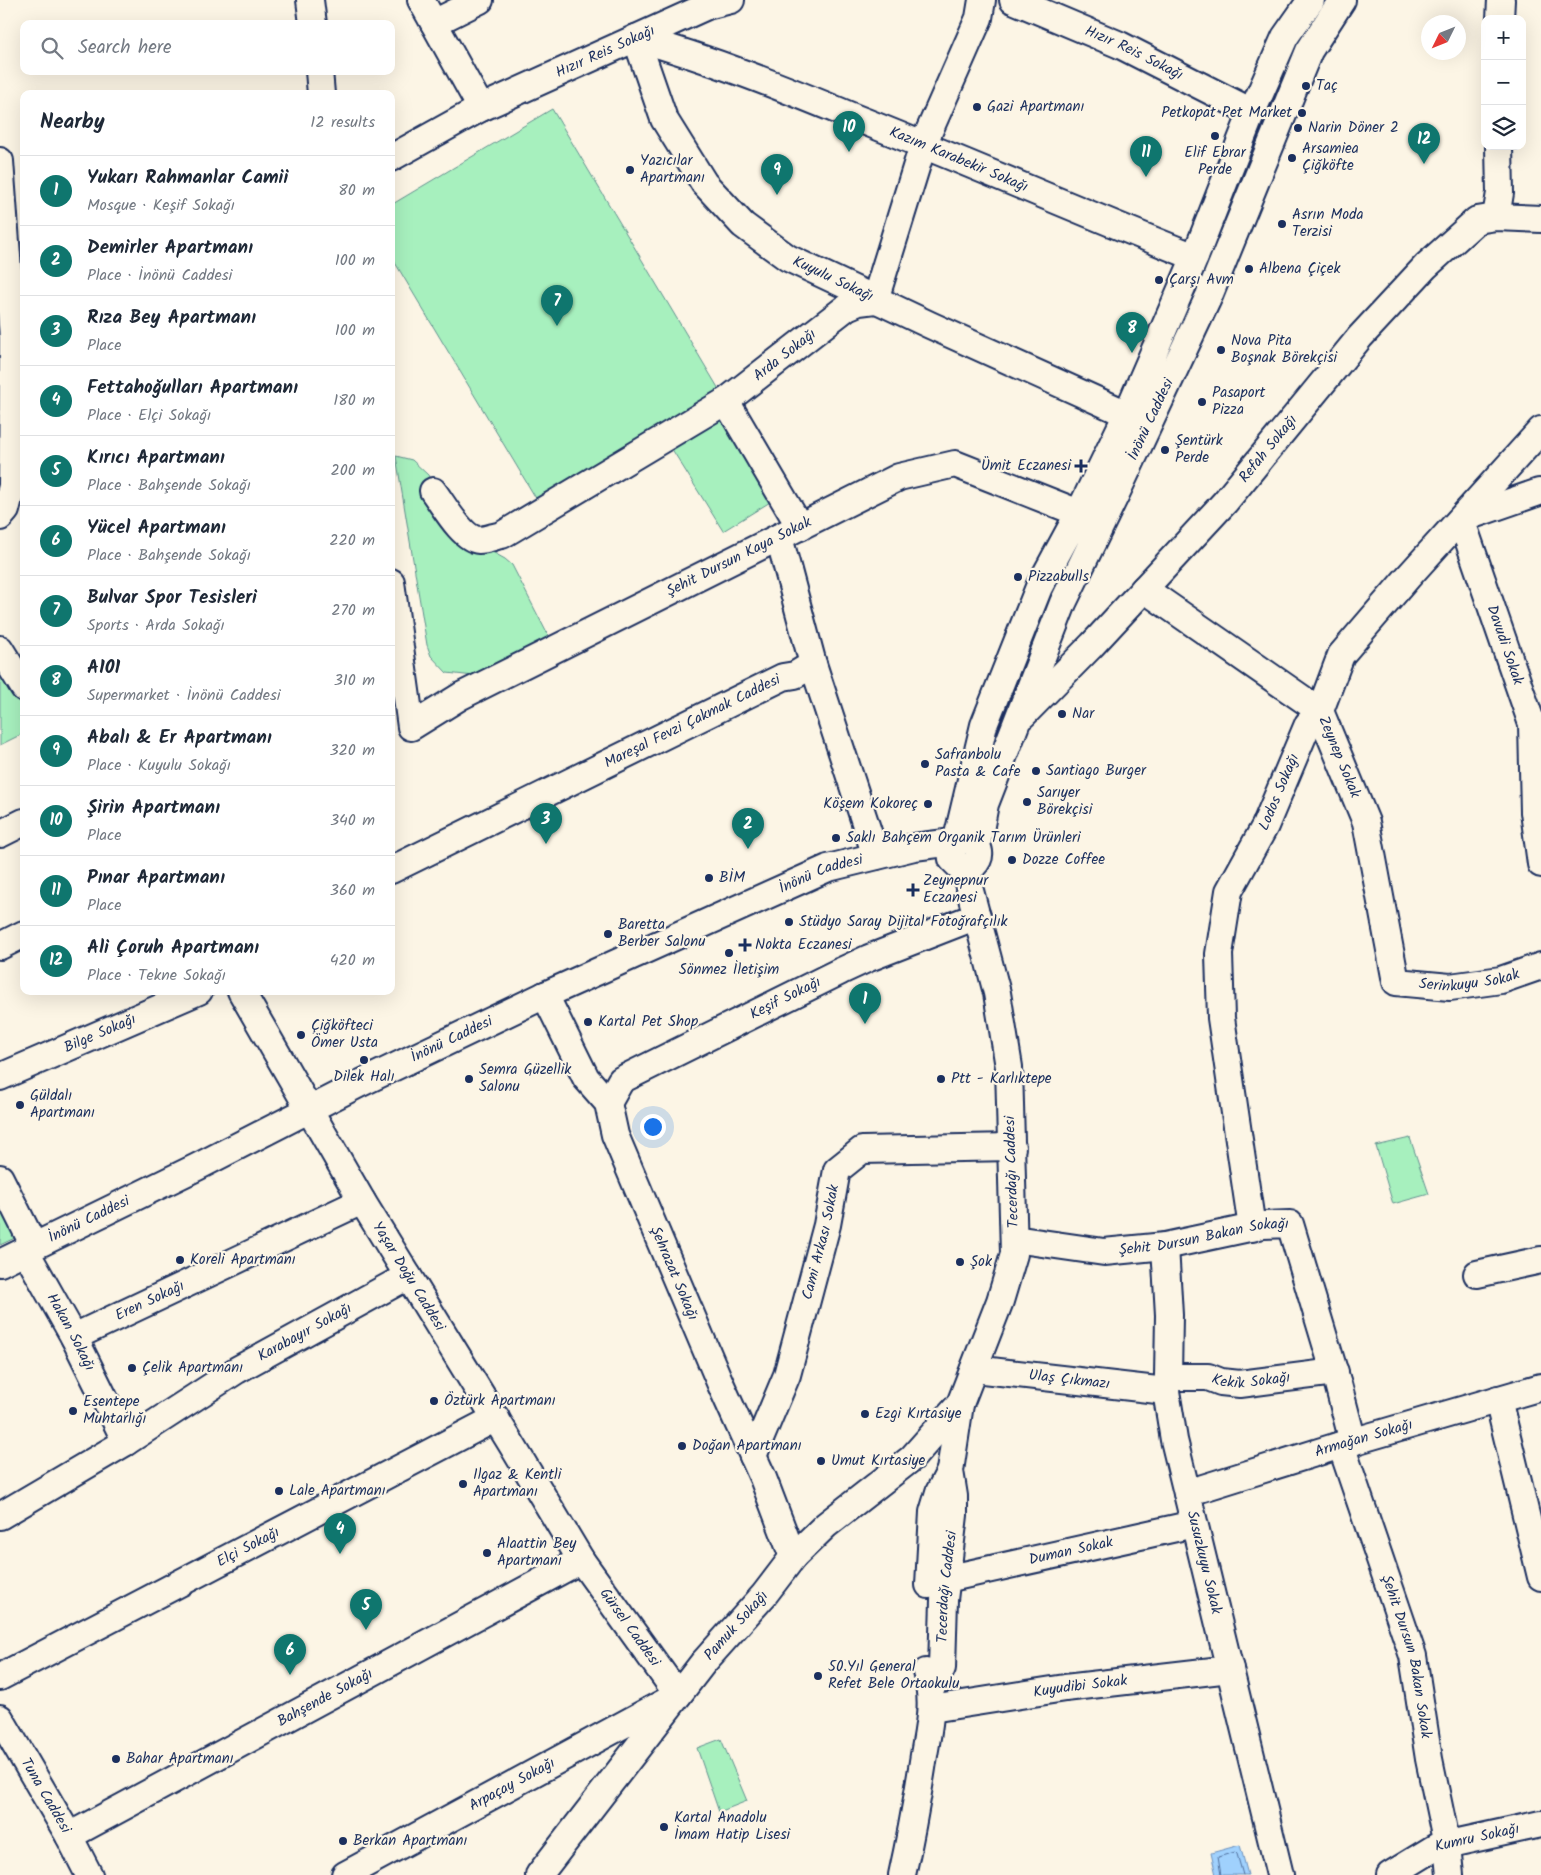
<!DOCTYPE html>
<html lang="en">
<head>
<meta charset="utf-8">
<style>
  body { margin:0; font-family:Kalam,sans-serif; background:#f6f6f7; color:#1f2937 }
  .controls { position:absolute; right:15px; top:15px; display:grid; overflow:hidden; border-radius:10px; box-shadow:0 5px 20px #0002 }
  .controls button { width:45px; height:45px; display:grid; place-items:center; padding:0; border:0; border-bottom:1px solid #e0e1e3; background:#fff; color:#1f2937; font:25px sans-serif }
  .compass { position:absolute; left:1421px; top:15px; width:45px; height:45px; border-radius:50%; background:#fff; box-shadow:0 5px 20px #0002; rotate:227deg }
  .you { position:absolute; left:652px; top:1126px; width:18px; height:18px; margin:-12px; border:4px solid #fff; border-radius:50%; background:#1a73e8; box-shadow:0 0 0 8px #1a73e833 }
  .badge { display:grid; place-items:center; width:32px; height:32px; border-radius:50%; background:#0f766e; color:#fff; font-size:16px; font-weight:700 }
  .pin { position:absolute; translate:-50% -41px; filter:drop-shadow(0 1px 2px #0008) }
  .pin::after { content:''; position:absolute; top:26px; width:18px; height:15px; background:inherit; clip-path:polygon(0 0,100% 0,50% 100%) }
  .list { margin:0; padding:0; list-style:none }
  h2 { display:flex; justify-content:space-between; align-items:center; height:65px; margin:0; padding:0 20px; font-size:21px }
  h2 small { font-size:16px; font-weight:400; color:#747a83 }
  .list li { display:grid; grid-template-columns:32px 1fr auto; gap:15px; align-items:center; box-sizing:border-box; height:70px; padding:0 20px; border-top:1px solid #e0e1e3 }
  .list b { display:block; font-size:19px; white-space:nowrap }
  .list p { margin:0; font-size:16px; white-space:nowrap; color:#747a83 }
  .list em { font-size:16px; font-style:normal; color:#747a83 }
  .icon { flex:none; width:28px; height:28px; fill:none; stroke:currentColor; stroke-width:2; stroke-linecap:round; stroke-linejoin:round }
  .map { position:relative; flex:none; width:1541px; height:1875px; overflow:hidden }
  .search { position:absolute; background:#fff; box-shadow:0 5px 20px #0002; left:20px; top:20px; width:375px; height:55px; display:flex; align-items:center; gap:12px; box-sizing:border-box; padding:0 18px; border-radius:10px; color:#747a83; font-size:19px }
  .panel { position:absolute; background:#fff; box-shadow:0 5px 20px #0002; left:20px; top:90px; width:375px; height:905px; border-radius:10px }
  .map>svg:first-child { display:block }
</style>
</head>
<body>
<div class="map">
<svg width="1541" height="1875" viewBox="0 0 1541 1875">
  <rect width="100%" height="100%" fill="#fcf5e5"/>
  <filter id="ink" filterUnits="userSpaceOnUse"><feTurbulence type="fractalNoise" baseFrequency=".02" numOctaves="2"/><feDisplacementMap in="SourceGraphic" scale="10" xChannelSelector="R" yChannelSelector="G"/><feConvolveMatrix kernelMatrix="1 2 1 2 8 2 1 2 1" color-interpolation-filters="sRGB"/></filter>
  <g filter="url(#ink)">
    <!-- green -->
    <path fill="#a7f0be" stroke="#61908e" d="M552,109L723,396L540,505L391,256V205Z
      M727,411L780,496L723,531L670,446Z
      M396,456L412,460L428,475L443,501L487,549L505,559L512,565L552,643L474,676L447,673L431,656L427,645Z
      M0,671L24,703V733L0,745Z
      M1410,1138L1429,1194L1393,1204L1376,1146Z
      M0,1204L19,1236L0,1245Z
      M721,1739L747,1801L719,1812L697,1748Z"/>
    <!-- water -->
    <path fill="#a0d1fd" stroke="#6b90bd" d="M1240,1845L1248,1875H1216L1211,1853Z"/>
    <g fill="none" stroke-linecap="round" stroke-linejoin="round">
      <!-- shore -->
      <path stroke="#50709e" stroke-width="1" d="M1221,1875L1218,1857L1235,1852L1237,1854L1243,1875"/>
      <defs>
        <g id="minor">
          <path d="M310,0L313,24"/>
          <path id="s1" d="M421,0L481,108L707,6L731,0"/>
          <path id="s2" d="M1013,0L1120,45L1252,112"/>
          <path id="s3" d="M1311,0L1285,37L1252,112L1195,257L1127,414L1079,513L1039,587L984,725L956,843L951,850L952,859L960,867L973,866C979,860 981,854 977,846L985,804L1063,603L1116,494L1209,296L1309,51L1342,0"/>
          <path d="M1500,19L1501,0"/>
          <path d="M434,23L480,0"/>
          <path id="s4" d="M636,38L664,119L704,183L743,225L788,258L930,325L1127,414"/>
          <path id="s5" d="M636,38C711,59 784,88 856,118C970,163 1081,212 1195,257"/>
          <path d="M319,71L321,94"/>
          <path d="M391,158L481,108"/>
          <path d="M0,161L13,338L12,486L6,510L0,517"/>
          <path d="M1496,217L1500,193L1499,146"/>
          <path d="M726,401L800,527"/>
          <path id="s6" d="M433,491C443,504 462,539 479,540C486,540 495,536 502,535L726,401L847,307L859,302L875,300L923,145L979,18L982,0"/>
          <path id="s7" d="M1539,492L1461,519L1532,724L1534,812L1541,864"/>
          <path d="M779,537L813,664"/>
          <path id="s8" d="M391,582L411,727L461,696L899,477L955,464L1079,513"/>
          <path id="s9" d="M1144,589L1320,711L1366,822L1396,982L1450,987L1501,980L1541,966"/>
          <path d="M0,649L24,688"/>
          <path id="s10" d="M1023,715L1092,645L1225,502L1360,337L1426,266L1477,220L1496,217L1541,219"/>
          <path d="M0,834L24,822"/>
          <path id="s11" d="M391,870L783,677L795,675L813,664L876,856"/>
          <path d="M0,946L24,934"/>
          <path id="s12" d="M241,991L362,1201L512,1445L581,1560L678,1695"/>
          <path id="s13" d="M545,995L586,1078L608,1103L615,1135L721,1385L763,1478L793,1557"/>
          <path id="s14" d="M0,1077L199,991"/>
          <path id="s15" d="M608,1103L621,1080L841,971L869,958L977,916"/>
          <path d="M0,1178L34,1246"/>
          <path id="s16" d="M1252,1228L1221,1018L1219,954L1229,891L1265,826L1308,724L1320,711L1341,655L1408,577L1541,430"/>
          <path id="s17" d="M1014,1239L1104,1252L1165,1246L1263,1225L1290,1224L1338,1384L1353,1442"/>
          <path id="s18" d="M1165,1246L1169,1315L1168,1377L1166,1391L1174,1440L1280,1875"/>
          <path id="s19" d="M25,1250L74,1337L126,1442"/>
          <path id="s20" d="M0,1263L197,1167L359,1084L545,995L828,868L914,847L969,840"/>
          <path d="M1477,1274L1541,1260"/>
          <path id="s21" d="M74,1337L362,1201"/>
          <path id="s22" d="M974,1369L1166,1391"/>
          <path id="s23" d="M1168,1377H1208L1221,1382L1240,1384L1335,1372"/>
          <path d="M1498,1399L1541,1577"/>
          <path id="s24" d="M1341,1445L1413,1656L1429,1759L1447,1845L1450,1875"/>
          <path id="s25" d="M753,1456L787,1375L827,1225L837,1170L862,1150L1012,1147"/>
          <path id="s26" d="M1187,1493L1341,1445L1541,1387"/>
          <path id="s27" d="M0,1516L126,1442L237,1370L408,1276"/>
          <path id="s28" d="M946,1579L1194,1524"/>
          <path d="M929,1585L933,1512L939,1492L950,1471"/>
          <path id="s29" d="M0,1677L496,1418"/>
          <path id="s30" d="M931,1689L942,1668L944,1600L954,1515V1496L950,1471L960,1404L1000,1301L1014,1254L1009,1067L997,993L964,868"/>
          <path id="s31" d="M931,1709L1065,1688L1230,1669"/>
          <path id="s32" d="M0,1718L69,1836L89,1875"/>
          <path id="s33" d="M69,1836L581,1560"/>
          <path id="s34" d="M345,1875L669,1700"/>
          <path id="s35" d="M539,1875L703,1663L764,1595L793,1557L826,1525L912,1458L960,1404"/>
          <path d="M902,1875C911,1835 918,1795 924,1755C929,1725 935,1701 926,1672"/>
          <path id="s36" d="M1390,1875L1436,1847L1541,1824"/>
        </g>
      </defs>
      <!-- minor casing -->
      <use href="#minor" stroke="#1b2f5e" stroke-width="30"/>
      <!-- minor -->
      <use href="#minor" stroke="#fcf5e5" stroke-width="26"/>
    </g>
  </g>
  <!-- markers -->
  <g fill="#1b2f5e" stroke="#fcf5e5" stroke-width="2">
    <circle cx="1306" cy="86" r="5"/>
    <circle cx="977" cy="107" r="5"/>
    <circle cx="1302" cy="113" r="5"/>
    <circle cx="1298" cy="128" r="5"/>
    <circle cx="1215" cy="136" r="5"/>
    <circle cx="1292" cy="158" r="5"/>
    <circle cx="630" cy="170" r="5"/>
    <circle cx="1282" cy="224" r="5"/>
    <circle cx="1249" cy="269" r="5"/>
    <circle cx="1159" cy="280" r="5"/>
    <circle cx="1221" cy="350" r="5"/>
    <circle cx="1202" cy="402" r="5"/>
    <circle cx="1165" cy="450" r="5"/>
    <path d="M1078.5 458.5h5v5h5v5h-5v5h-5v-5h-5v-5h5z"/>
    <circle cx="1018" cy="577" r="5"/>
    <circle cx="1062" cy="714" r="5"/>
    <circle cx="925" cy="764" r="5"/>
    <circle cx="1036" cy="771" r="5"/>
    <circle cx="1027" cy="802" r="5"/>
    <circle cx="928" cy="804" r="5"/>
    <circle cx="836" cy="838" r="5"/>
    <circle cx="1012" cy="860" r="5"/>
    <circle cx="709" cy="878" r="5"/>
    <path d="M910.5 882.5h5v5h5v5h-5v5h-5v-5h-5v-5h5z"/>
    <circle cx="789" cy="922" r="5"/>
    <circle cx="608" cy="934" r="5"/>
    <path d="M742.5 937.5h5v5h5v5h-5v5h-5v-5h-5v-5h5z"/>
    <circle cx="729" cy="953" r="5"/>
    <circle cx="588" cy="1022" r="5"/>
    <circle cx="301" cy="1035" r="5"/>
    <circle cx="364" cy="1060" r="5"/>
    <circle cx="469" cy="1079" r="5"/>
    <circle cx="941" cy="1079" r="5"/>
    <circle cx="20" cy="1105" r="5"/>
    <circle cx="180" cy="1260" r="5"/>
    <circle cx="960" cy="1262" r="5"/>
    <circle cx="132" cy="1368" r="5"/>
    <circle cx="434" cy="1401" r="5"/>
    <circle cx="73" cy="1411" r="5"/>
    <circle cx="865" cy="1414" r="5"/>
    <circle cx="682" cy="1446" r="5"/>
    <circle cx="821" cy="1461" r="5"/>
    <circle cx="463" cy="1484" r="5"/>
    <circle cx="279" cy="1491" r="5"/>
    <circle cx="487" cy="1553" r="5"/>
    <circle cx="818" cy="1676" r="5"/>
    <circle cx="116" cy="1759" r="5"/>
    <circle cx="664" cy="1827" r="5"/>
    <circle cx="343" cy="1841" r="5"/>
  </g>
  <g text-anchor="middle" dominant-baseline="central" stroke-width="4.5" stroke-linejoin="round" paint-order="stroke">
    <!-- street labels -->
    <g font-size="15" fill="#1b2f5e" stroke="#fcf5e5">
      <text stroke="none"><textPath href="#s1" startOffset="260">Hızır Reis Sokağı</textPath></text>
      <text stroke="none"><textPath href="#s2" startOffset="132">Hızır Reis Sokağı</textPath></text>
      <text stroke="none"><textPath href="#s5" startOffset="345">Kazım Karabekir Sokağı</textPath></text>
      <text stroke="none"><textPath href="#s4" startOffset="324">Kuyulu Sokağı</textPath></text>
      <text stroke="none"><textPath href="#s6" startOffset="428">Arda Sokağı</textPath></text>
      <text stroke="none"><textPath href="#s3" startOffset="1444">İnönü Caddesi</textPath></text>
      <text stroke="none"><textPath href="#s10" startOffset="362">Refah Sokağı</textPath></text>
      <text stroke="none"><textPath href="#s8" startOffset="516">Şehit Dursun Kaya Sokak</textPath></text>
      <text stroke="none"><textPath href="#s7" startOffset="216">Davudi Sokak</textPath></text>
      <text stroke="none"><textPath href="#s11" startOffset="336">Mareşal Fevzi Çakmak Caddesi</textPath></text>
      <text stroke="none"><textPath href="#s9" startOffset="264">Zeynep Sokak</textPath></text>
      <text stroke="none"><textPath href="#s16" startOffset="451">Lodos Sokağı</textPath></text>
      <text stroke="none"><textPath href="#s20" startOffset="909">İnönü Caddesi</textPath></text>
      <text stroke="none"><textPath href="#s9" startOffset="571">Serinkuyu Sokak</textPath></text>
      <text stroke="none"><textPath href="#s15" startOffset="210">Keşif Sokağı</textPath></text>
      <text stroke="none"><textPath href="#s14" startOffset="109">Bilge Sokağı</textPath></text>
      <text stroke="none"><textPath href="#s20" startOffset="504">İnönü Caddesi</textPath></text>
      <text transform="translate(1012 1172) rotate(-92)">Tecerdağı Caddesi</text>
      <text stroke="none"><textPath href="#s20" startOffset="99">İnönü Caddesi</textPath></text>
      <text stroke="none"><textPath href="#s17" startOffset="192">Şehit Dursun Bakan Sokağı</textPath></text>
      <text stroke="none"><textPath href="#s25" startOffset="225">Cami Arkası Sokak</textPath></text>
      <text stroke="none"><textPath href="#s13" startOffset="309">Şehrazat Sokağı</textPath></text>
      <text stroke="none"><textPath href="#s12" startOffset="331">Yaşar Doğu Caddesi</textPath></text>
      <text stroke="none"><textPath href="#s21" startOffset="84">Eren Sokağı</textPath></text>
      <text stroke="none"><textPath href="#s19" startOffset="94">Hakan Sokağı</textPath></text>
      <text stroke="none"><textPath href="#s27" startOffset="356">Karabayır Sokağı</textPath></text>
      <text stroke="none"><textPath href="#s23" startOffset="84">Kekik Sokağı</textPath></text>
      <text stroke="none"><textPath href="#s22" startOffset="96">Ulaş Çıkmazı</textPath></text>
      <text stroke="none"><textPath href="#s26" startOffset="185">Armağan Sokağı</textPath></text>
      <text stroke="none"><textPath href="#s29" startOffset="280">Elçi Sokağı</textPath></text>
      <text stroke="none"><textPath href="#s28" startOffset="128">Duman Sokak</textPath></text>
      <text stroke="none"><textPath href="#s18" startOffset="321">Susuzkuyu Sokak</textPath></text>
      <text stroke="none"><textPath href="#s30" startOffset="105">Tecerdağı Caddesi</textPath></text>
      <text stroke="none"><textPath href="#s35" startOffset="318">Pamuk Sokağı</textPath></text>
      <text stroke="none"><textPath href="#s12" startOffset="746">Gürsel Caddesi</textPath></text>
      <text stroke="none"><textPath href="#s24" startOffset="222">Şehit Dursun Bakan Sokak</textPath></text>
      <text stroke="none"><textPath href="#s31" startOffset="151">Kuyudibi Sokak</textPath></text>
      <text stroke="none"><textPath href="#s33" startOffset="291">Bahşende Sokağı</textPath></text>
      <text stroke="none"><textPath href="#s34" startOffset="190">Arpaçay Sokağı</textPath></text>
      <text stroke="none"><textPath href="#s32" startOffset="90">Tuna Caddesi</textPath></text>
      <text stroke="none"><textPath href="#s36" startOffset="96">Kumru Sokağı</textPath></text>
    </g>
    <!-- poi labels -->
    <g font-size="15" fill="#1b2f5e" stroke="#fcf5e5" text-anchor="start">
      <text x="1316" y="86">Taç</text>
      <text x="987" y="107">Gazi Apartmanı</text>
      <text x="1292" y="113" text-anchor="end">Petkopat Pet Market</text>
      <text x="1308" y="128">Narin Döner 2</text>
      <text x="1302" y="149">Arsamiea<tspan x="1302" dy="17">Çiğköfte</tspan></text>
      <text x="1215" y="153" text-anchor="middle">Elif Ebrar<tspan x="1215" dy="17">Perde</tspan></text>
      <text x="640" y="161">Yazıcılar<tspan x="640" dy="17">Apartmanı</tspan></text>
      <text x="1292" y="215">Asrın Moda<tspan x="1292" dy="17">Terzisi</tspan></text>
      <text x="1259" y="269">Albena Çiçek</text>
      <text x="1169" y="280">Çarşı Avm</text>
      <text x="1231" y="341">Nova Pita<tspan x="1231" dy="17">Boşnak Börekçisi</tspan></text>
      <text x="1212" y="393">Pasaport<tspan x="1212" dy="17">Pizza</tspan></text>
      <text x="1175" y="441">Şentürk<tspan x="1175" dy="17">Perde</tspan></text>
      <text x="1071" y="466" text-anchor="end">Ümit Eczanesi</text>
      <text x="1028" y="577">Pizzabulls</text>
      <text x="1072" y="714">Nar</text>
      <text x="935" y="755">Safranbolu<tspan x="935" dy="17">Pasta &amp; Cafe</tspan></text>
      <text x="1046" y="771">Santiago Burger</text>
      <text x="1037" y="793">Sarıyer<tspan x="1037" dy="17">Börekçisi</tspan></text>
      <text x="918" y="804" text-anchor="end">Köşem Kokoreç</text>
      <text x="846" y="838">Saklı Bahçem Organik Tarım Ürünleri</text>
      <text x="1022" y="860">Dozze Coffee</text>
      <text x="719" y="878">BİM</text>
      <text x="923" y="881">Zeynepnur<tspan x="923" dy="17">Eczanesi</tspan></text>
      <text x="799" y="922">Stüdyo Saray Dijital Fotoğrafçılık</text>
      <text x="618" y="925">Baretta<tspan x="618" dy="17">Berber Salonu</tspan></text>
      <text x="755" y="945">Nokta Eczanesi</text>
      <text x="729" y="970" text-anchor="middle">Sönmez İletişim</text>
      <text x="598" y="1022">Kartal Pet Shop</text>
      <text x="311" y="1026">Çiğköfteci<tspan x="311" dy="17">Ömer Usta</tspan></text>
      <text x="479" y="1070">Semra Güzellik<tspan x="479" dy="17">Salonu</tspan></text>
      <text x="364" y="1077" text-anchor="middle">Dilek Halı</text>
      <text x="951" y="1079">Ptt - Karlıktepe</text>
      <text x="30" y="1096">Güldalı<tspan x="30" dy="17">Apartmanı</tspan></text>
      <text x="190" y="1260">Koreli Apartmanı</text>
      <text x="970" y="1262">Şok</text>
      <text x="142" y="1368">Çelik Apartmanı</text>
      <text x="444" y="1401">Öztürk Apartmanı</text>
      <text x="83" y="1402">Esentepe<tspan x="83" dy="17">Muhtarlığı</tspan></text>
      <text x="875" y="1414">Ezgi Kırtasiye</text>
      <text x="692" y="1446">Doğan Apartmanı</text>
      <text x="831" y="1461">Umut Kırtasiye</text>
      <text x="473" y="1475">Ilgaz &amp; Kentli<tspan x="473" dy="17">Apartmanı</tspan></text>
      <text x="289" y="1491">Lale Apartmanı</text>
      <text x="497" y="1544">Alaattin Bey<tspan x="497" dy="17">Apartmanı</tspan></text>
      <text x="828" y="1667">50.Yıl General<tspan x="828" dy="17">Refet Bele Ortaokulu</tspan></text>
      <text x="126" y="1759">Bahar Apartmanı</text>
      <text x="674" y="1818">Kartal Anadolu<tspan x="674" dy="17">İmam Hatip Lisesi</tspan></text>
      <text x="353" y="1841">Berkan Apartmanı</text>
    </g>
  </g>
</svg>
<div class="controls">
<button>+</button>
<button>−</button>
<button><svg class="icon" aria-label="layers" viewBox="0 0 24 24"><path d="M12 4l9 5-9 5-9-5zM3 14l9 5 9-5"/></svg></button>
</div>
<svg class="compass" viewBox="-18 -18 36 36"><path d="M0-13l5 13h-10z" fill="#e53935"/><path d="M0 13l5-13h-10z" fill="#747a83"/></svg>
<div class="you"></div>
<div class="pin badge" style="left:865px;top:1024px">1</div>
<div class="pin badge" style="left:748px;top:849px">2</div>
<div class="pin badge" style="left:546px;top:844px">3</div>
<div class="pin badge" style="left:340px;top:1554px">4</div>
<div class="pin badge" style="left:366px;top:1630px">5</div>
<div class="pin badge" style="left:290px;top:1675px">6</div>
<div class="pin badge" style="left:557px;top:326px">7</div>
<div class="pin badge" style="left:1132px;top:353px">8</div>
<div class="pin badge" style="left:777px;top:195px">9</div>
<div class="pin badge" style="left:849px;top:152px">10</div>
<div class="pin badge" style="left:1146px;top:177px">11</div>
<div class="pin badge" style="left:1424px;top:164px">12</div>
<div class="search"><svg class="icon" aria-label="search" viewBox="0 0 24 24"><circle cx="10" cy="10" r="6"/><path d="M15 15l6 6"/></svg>Search here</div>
<section class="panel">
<h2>Nearby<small>12 results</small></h2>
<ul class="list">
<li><span class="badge">1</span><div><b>Yukarı Rahmanlar Camii</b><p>Mosque · Keşif Sokağı</p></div><em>80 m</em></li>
<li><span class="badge">2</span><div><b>Demirler Apartmanı</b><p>Place · İnönü Caddesi</p></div><em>100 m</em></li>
<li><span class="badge">3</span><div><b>Rıza Bey Apartmanı</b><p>Place</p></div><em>100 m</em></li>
<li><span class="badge">4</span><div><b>Fettahoğulları Apartmanı</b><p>Place · Elçi Sokağı</p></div><em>180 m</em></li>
<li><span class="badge">5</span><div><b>Kırıcı Apartmanı</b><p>Place · Bahşende Sokağı</p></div><em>200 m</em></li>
<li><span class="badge">6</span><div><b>Yücel Apartmanı</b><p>Place · Bahşende Sokağı</p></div><em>220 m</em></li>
<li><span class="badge">7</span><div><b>Bulvar Spor Tesisleri</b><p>Sports · Arda Sokağı</p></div><em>270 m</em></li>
<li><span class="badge">8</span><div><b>A101</b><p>Supermarket · İnönü Caddesi</p></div><em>310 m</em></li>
<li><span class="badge">9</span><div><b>Abalı &amp; Er Apartmanı</b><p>Place · Kuyulu Sokağı</p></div><em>320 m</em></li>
<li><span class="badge">10</span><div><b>Şirin Apartmanı</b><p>Place</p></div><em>340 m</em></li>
<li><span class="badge">11</span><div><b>Pınar Apartmanı</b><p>Place</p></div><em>360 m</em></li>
<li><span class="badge">12</span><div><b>Ali Çoruh Apartmanı</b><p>Place · Tekne Sokağı</p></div><em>420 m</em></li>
</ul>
</section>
</div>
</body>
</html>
